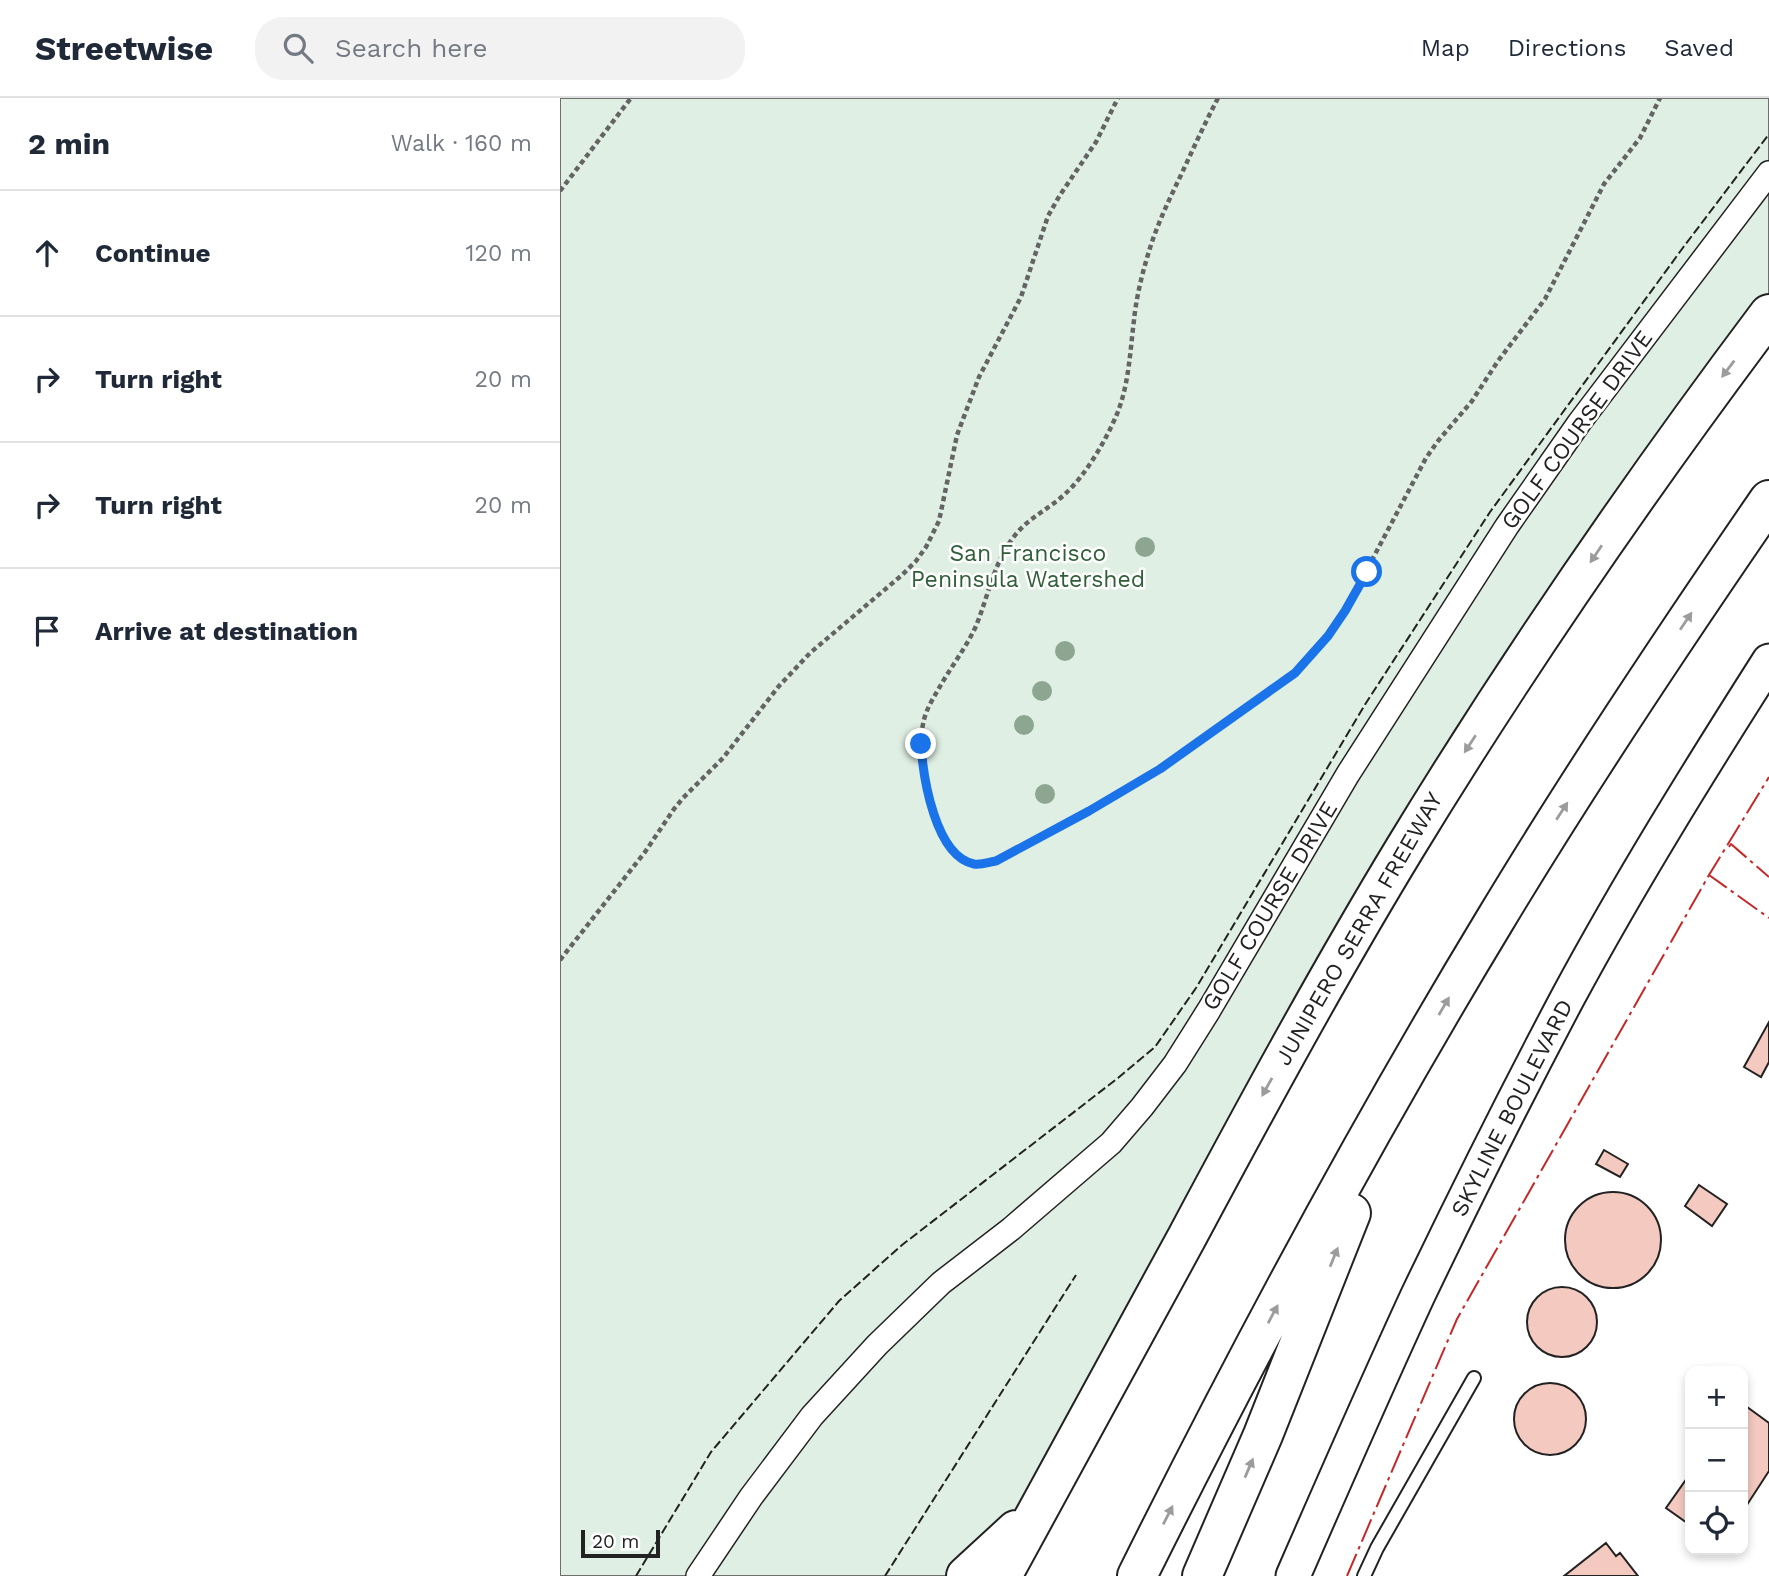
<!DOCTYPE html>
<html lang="en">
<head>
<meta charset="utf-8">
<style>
  body { margin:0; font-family:"Work Sans",sans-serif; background:#f2f2f3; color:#1f2937 }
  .controls { position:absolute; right:21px; bottom:21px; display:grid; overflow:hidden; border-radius:14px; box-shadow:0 4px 10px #0003 }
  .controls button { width:63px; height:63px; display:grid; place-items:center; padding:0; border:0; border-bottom:2px solid #e0e1e3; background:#fff; color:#1f2937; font:35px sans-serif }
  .scale { position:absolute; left:21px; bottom:18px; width:79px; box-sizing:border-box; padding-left:7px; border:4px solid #222; border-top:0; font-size:19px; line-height:24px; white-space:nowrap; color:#222; -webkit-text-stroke:5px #fff; paint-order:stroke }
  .stop { position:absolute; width:21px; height:21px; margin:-16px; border:5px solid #1a73e8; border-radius:50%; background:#fff }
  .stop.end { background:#1a73e8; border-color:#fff; box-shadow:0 2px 7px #0008 }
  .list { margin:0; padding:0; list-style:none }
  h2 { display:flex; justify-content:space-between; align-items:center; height:91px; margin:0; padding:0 28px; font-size:30px }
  h2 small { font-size:23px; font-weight:400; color:#747a83 }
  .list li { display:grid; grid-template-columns:46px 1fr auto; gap:21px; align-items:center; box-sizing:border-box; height:126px; padding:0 28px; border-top:2px solid #e0e1e3 }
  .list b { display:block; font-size:26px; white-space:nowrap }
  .list em { font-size:23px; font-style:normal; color:#747a83 }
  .icon { flex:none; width:38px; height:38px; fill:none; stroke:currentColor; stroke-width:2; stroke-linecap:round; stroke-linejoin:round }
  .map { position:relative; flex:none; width:1209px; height:1478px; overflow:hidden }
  header { display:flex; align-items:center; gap:42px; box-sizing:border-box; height:98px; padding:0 35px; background:#fff; border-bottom:2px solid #e0e1e3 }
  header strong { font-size:33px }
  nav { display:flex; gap:38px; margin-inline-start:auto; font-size:24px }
  .search { width:490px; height:63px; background:#f2f2f3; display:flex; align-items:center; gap:18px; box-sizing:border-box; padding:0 24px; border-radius:28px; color:#747a83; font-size:26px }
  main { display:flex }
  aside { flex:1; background:#fff }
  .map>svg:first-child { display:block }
</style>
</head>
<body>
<header>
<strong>Streetwise</strong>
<div class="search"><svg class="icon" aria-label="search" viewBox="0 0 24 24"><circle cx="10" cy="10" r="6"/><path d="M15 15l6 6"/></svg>Search here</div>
<nav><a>Map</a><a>Directions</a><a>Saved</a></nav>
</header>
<main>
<aside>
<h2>2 min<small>Walk · 160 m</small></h2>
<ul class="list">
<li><svg class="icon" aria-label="ahead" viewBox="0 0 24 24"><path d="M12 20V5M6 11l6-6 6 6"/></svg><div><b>Continue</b></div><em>120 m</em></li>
<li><svg class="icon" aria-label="right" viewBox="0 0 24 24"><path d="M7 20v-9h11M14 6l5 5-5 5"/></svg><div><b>Turn right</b></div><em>20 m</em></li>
<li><svg class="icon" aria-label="right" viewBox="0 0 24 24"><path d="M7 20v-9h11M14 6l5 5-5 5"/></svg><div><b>Turn right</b></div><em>20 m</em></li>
<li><svg class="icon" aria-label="arrive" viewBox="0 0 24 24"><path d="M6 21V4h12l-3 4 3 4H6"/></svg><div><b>Arrive at destination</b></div></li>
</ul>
</aside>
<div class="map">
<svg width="1209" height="1478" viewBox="0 0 1209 1478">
  <rect width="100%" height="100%" fill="#fff"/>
  <!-- green -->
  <path fill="#e0efe3" stroke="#6f6f6f" stroke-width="2" d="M0,0H1209V216L1095,371L427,1478H0Z"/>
  <!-- building -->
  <path fill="#f3c9c0" stroke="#222" stroke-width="2" d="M1209,924V964L1201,979L1184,969Z
    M1044,1052L1068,1066L1060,1079L1036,1066Z
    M1139,1087L1167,1106L1152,1128L1125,1108Z
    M1005 1142a48 48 0 1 1 96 0a48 48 0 1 1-96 0Z
    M967 1224a35 35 0 1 1 70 0a35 35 0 1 1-70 0Z
    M954 1321a36 36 0 1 1 72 0a36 36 0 1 1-72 0Z
    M1183,1306L1209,1325V1373L1183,1413Z
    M1130,1376V1427L1106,1410Z
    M1046,1445L1056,1458L1060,1455L1078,1478H1004Z"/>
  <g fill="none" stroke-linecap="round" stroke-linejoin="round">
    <defs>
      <path id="service" d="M804,1478L817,1450L914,1280"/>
      <path id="minor" d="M138,1478L191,1399L252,1318L317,1247L381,1185L451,1131L551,1045L582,1009L615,966L649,912L788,676L947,428L1019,325L1209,75"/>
      <path id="secondary" d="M733,1478C774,1384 815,1290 858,1197C906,1097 956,997 1008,899C1070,784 1139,673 1209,563"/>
      <path id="motorway" d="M406,1478L456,1432
        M442,1478C504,1365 565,1252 627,1139C697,1008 768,877 845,750C957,566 1079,389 1209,216
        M577,1478C688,1255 806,1035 935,822C1021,679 1114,540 1209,402
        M642,1478L703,1337L791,1115"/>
    </defs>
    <!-- service casing -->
    <use href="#service" stroke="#222" stroke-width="16"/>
    <!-- minor casing -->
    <use href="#minor" stroke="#222" stroke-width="26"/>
    <!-- secondary casing -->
    <use href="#secondary" stroke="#222" stroke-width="37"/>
    <!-- motorway casing -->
    <use href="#motorway" stroke="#222" stroke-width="42"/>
    <!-- path -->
    <path stroke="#646464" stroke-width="4.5" stroke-dasharray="5 3.5" stroke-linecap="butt" d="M658,0C645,25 633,51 621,77C608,104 595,131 587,160C581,180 576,202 574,222C570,254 569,286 557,316C546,342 526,377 505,396C489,411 470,419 456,436C434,463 429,496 416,528C406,550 390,570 378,592C372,602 365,614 363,626C357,659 367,698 380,729C386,744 398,763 415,766C422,767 429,764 436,763L572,689L600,671L735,575L768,538L785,513L866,360L878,343L912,303L938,263L985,201L1044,86L1080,40L1100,0
      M0,93L71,0
      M0,862L85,754L114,711L123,700L163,660L219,588L250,555L342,477L356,463L366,449L379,423L397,337L419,279L461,199L488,118L500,97L536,44L558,0"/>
    <!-- service -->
    <use href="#service" stroke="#fff" stroke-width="12"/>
    <!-- minor -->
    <use href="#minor" stroke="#fff" stroke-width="23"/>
    <!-- secondary -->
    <use href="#secondary" stroke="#fff" stroke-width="33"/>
    <!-- motorway -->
    <use href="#motorway" stroke="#fff" stroke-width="38"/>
    <!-- fence -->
    <path stroke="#222" stroke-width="2" stroke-dasharray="9 3.5" stroke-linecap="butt" d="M76,1478L151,1354L279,1203L342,1147L558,980L595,949L636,890L806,605L930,414L1122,151L1209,36
      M325,1478L516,1177"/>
    <!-- power -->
    <path stroke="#c62828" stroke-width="2" stroke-dasharray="24 5 3.5 5" stroke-linecap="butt" d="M1169,749L1171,746L1209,779
      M1150,775L1149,777L1209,820
      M787,1478L897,1221L1149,777L1209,679"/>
  </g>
  <!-- trees -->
  <g fill="#8da692">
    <circle cx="585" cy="449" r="10"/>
    <circle cx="505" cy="553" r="10"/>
    <circle cx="482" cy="593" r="10"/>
    <circle cx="464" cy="627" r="10"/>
    <circle cx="485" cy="696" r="10"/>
  </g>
  <!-- one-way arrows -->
  <defs><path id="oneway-solid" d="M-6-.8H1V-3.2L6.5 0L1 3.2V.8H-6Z" transform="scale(1.75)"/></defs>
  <g fill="#9c9c9c">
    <use href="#oneway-solid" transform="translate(1168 271) rotate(127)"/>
    <use href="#oneway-solid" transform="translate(1036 456) rotate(124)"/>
    <use href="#oneway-solid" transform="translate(1126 523) rotate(-56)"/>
    <use href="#oneway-solid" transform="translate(910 646) rotate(123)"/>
    <use href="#oneway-solid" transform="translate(1002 713) rotate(-57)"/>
    <use href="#oneway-solid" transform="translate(884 908) rotate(-60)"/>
    <use href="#oneway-solid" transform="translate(707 989) rotate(119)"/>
    <use href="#oneway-solid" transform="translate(774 1159) rotate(-68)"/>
    <use href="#oneway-solid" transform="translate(713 1216) rotate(-62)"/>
    <use href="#oneway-solid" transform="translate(689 1370) rotate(-67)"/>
    <use href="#oneway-solid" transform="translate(608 1417) rotate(-63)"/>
  </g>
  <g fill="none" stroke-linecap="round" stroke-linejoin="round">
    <!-- route -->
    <path stroke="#1a73e8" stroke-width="9" d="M361,646C363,679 375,758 414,766C422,767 429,764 436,763L529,713L600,671L735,575L768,538L785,513L807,474"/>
  </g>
  <g text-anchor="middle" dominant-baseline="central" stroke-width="5" stroke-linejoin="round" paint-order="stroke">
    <!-- street labels -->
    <g font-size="23" fill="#222" stroke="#fff">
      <text transform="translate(1017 332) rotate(-54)">GOLF COURSE DRIVE</text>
      <text transform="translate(710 808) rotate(-59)">GOLF COURSE DRIVE</text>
      <text transform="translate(799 831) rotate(-60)">JUNIPERO SERRA FREEWAY</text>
      <text transform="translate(952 1010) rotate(-63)">SKYLINE BOULEVARD</text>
    </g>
    <!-- park labels -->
    <g font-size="23" fill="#2f5e38" stroke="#fff">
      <text x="468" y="455">San Francisco<tspan x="468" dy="26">Peninsula Watershed</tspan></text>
    </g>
  </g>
</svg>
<div class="controls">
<button>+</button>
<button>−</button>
<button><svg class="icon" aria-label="locate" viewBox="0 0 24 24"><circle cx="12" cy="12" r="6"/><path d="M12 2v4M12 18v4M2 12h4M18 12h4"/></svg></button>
</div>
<div class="scale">20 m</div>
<div class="stop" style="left:807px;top:474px"></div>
<div class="stop end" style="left:361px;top:646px"></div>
</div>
</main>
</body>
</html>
